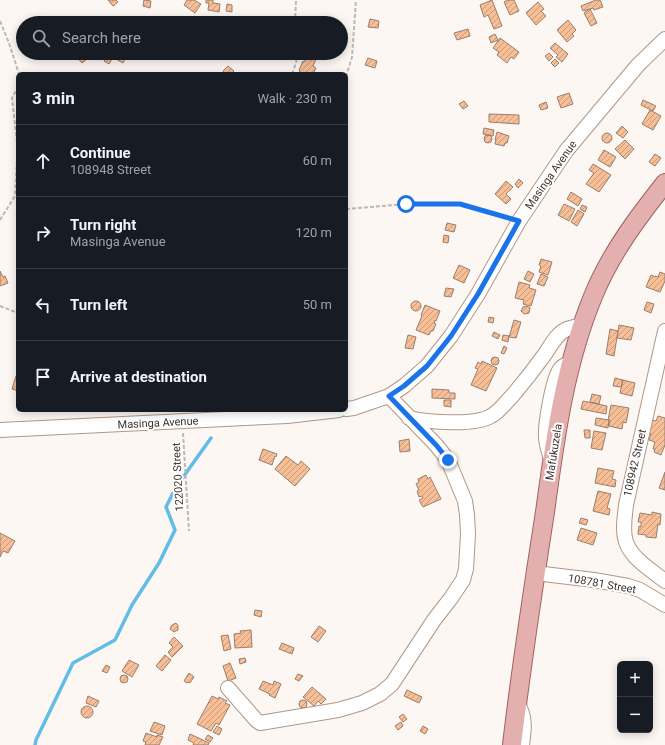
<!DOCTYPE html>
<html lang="en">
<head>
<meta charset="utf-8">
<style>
  body { margin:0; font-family:Roboto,sans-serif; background:#242831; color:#f1f3f6 }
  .controls { position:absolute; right:12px; bottom:12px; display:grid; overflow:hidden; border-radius:6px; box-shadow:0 2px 10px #0003 }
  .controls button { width:36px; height:36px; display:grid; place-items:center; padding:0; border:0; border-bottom:1px solid #363941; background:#171b24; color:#f1f3f6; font:20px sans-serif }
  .stop { position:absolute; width:12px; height:12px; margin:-9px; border:3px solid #1a73e8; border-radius:50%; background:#fff }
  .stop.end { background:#1a73e8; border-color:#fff; box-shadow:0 1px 4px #0008 }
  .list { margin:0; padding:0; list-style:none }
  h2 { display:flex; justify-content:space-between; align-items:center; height:52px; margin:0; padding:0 16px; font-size:17px }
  h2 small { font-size:13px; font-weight:400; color:#9ea1a6 }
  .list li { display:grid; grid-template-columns:26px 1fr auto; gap:12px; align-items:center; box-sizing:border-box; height:72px; padding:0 16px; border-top:1px solid #363941 }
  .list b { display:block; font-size:15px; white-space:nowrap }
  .list p { margin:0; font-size:13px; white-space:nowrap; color:#9ea1a6 }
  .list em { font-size:13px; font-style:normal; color:#9ea1a6 }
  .icon { flex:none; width:22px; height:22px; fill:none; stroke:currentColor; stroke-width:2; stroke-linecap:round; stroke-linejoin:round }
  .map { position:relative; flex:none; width:665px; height:745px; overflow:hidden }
  .search { position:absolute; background:#171b24; box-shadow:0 2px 10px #0003; left:16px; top:16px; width:332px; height:44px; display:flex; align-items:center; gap:10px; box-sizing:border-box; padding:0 14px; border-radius:22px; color:#9ea1a6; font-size:15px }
  .panel { position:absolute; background:#171b24; box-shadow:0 2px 10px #0003; left:16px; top:72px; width:332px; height:340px; border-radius:6px }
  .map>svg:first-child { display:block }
</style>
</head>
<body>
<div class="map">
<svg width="665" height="745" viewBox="0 0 665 745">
  <defs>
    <pattern id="building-hatch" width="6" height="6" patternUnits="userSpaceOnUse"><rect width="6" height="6" fill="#f8be95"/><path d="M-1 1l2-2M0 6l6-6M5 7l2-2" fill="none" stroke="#ca9b7a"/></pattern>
  </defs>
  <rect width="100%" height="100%" fill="#fcf7f3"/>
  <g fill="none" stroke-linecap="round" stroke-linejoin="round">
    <!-- stream -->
    <path stroke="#62bce8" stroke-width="3.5" d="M227,413L235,410
      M35,745L36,740L73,663L115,640L132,605L159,563L175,530L166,507L176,487L211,438"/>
  </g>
  <!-- building -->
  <path fill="url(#building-hatch)" stroke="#987f6e" d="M108,0H116L118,2L113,6Z
    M144,0L151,1L150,8L143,6Z
    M187,0H194L201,4L195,13L184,5Z
    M206,0H213V3L220,4L219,12L208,10L209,3H206Z
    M492,0L502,26L494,29L488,15L484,17L480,5Z
    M508,0H514L519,11L510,15L504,2Z
    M596,0H600L603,7L594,10L593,8L583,11L581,6Z
    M538,2L544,9L541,11L546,16L536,25L526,13Z
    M227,4L232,5V12L226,11Z
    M590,9L597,23L591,26L584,13Z
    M174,18L175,23H164V21Z
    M370,19L379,21L378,28L368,27Z
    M568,20L576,30L572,34L574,36L567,42L557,30Z
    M468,29L470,36L457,40L454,33Z
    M495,34L498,40L491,43L489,37Z
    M500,38L519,52L514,59L511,57L507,63L497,55L499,52L493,48Z
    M555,43L568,54L562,62L556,57L558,55L550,48Z
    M73,53H82L87,59L82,63Z
    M119,53H122L127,55L123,63L116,59Z
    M549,53L553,57L549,61L545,56Z
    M308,55L316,59L313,66L316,68L313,74H298L300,71L299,70L303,61L304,62Z
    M108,56L112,59L109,64L104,61Z
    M368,58L377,61L375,68L365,65Z
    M555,59L559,63L555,67L551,63Z
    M228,66L234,71L231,74H225L223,71Z
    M569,93L573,104L561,108L557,97Z
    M643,100L656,106L653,111L641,105Z
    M464,101L468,106L463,109L459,104Z
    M546,102L548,108L541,110L539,105Z
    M650,110L661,116L653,130L642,124Z
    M489,114L519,115V124L489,122Z
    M622,126L628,132L623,138L616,133Z
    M484,128L494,130L493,136L483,134Z
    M497,132L509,136L507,143H505L504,146L495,144L496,140H495Z
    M602 138a5 5 0 1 1 10 0a5 5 0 1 1-10 0Z
    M484 139a4 4 0 1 1 8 0a4 4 0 1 1-8 0Z
    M625,140L634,149L625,159L615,149Z
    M604,150L616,157L610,167L598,160Z
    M655,154L661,158L655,166L649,162Z
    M593,164L611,175L599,192L586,184L594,173L589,170Z
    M519,179L523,183L518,188L515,184Z
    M506,181L513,187L506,194L511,199L506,204L495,194Z
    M571,192L582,199L578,206L567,199Z
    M564,204L575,209L569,221L558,215Z
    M582,205L587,207L585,212L580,209Z
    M578,210L584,214L577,226L571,222Z
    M447,223L456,225L454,232L445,230Z
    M444,235L449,236L448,243L443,242Z
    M541,259L552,262L548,275L539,272L541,266L539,265Z
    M459,265L470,270L464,283L453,278Z
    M0,271L3,277L5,276L8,283L0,286Z
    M528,271L534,274L530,282L524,279Z
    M660,272L665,274V281L660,292L646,287L651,275L655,277V276L658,277Z
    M541,274L548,277L544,286L537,284Z
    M519,282L530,285L529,288L536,290L531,306L523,304L524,300L515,298Z
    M446,288L454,289L451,297L444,296Z
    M411 306a5 5 0 1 1 10 0a5 5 0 1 1-10 0Z
    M647,302L654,304L651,313L644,310Z
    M425,305L440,311L436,321L435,320L434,323L436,324L433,331H431L429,335L416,330L422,316L421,315Z
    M527,306L530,308L529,313L524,314L521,311L523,307Z
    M489,317L494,318L493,323L488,322Z
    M514,320L521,322L516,338L509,337Z
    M619,325L634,328L631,340L617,338Z
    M610,329L618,331L614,356L606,354Z
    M494,332L500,335L498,339L492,336Z
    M408,335L416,337L413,349L405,348Z
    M503,335L509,336L508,342L502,340Z
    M504,346L507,348L504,354L501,353Z
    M491 361a4 4 0 1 1 8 0a4 4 0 1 1-8 0Z
    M482,361L497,368L486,391L471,385L478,369L475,368L478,362L481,364Z
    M16,376L18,377V391L12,389Z
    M615,378L623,380L621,387L613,386Z
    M623,380L635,383L632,396L620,393Z
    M432,389L449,390V393H455V399L432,398Z
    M592,394L601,396L599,404L590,402Z
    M444,400H451V407L444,406Z
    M583,401L607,406L606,414L581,409Z
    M611,405L629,408L626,423L623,422L622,429L609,426L610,420H608Z
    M658,416L665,418V445L661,455L654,452L655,449H653L655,442L649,440L651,434L647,432L651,420L656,421Z
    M596,418L609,420L608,428L595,425Z
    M584,430H590V438H585Z
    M594,431L606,433L602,450L591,448Z
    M409,439L410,451L400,452L399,441Z
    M263,449L277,454L276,457L275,456L272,465L259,460Z
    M286,456L298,465L301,461L310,469L295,486L275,469Z
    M598,468L614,471L612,479L616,480L615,487L595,483Z
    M665,472V490L659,488Z
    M426,475L428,479L430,477L441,499L423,507L419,500L423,498L422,496L419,497L417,491L419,490L416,484L419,482L418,479Z
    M598,491L611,494L607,508L610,509L609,515L593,511Z
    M652,512L661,514L660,525L658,524L656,538L646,537V535L638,534L639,526L641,527V522H638L640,513L652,515Z
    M581,518L588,520L586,525L579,523Z
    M581,528L597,533L593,545L577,540Z
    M0,533L15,541L8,553L3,551L0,557Z
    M255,610L262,611L261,617L254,615Z
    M176,623L178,626V630L174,632L170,629L172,625Z
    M319,626L326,631L318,642L311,637Z
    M251,630L252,647L235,648L234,634L241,633L240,631Z
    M228,635L231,649L224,651L221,636Z
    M174,637L183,646L172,657L168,652L173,647L169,643Z
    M282,643L294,648L292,654L279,649Z
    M165,655L171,660L162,671L156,666Z
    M245,658L246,662L240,664L239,659Z
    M129,660L139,665L132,677L122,671Z
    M230,663L236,678L228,681L223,666Z
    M106,665L110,667L107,673L102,671Z
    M189,673L194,677L190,683L188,682L187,683L184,681Z
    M298,674L303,676L299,681L295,679Z
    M120 679a4 4 0 1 1 8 0a4 4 0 1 1-8 0Z
    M263,681L273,685L274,681L281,684L275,698L269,695L270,694L259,689Z
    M312,687L326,699L321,704L318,701L314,706L303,697Z
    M407,690L422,697L419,703L404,696Z
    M88,696L99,701L96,707L86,703Z
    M212,696L218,699L219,697L227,701L225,703L230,705L219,725L216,723L211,731L197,724Z
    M299 704a4 4 0 1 1 8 0a4 4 0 1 1-8 0Z
    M81 712a6 6 0 1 1 12 0a6 6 0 1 1-12 0Z
    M403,714L407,719L403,722L399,717Z
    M154,722L165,726L162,735L150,731Z
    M401,722L403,726L398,730L395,726Z
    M217,726L222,729L219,735L213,732Z
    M423,726L428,729L425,734L420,731Z
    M146,733L157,737V735L163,737L159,745H145L146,742L143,741Z
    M190,734L209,743L208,745H193L194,743L188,740Z
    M208,735L213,738L210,742L205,739Z"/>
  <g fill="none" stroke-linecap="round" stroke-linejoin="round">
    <defs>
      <path id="minor" d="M665,331L626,505C625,516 622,530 626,542C632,559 651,570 665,581
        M346,409L354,408L389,396L404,386L427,366L451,336L478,294L519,221L566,151L638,65L665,39
        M409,418C428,422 475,426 491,416C500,411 506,402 513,395C524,382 535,368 545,354C551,345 557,333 567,329C572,327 577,326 582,325
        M0,430L287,416L339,410
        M551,459C549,452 546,444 546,437C545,425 553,376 561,368C564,365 569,363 572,361
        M535,573L594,580L628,586L640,590L665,605
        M228,688L256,720L260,723L338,710L362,703L380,694L392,684L434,620L451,598L463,580L466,569L468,534L467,515L465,501L453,472L448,460L437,446L389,396
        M518,704C526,718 524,730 522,745"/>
      <path id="major" d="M512,745C521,667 533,589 545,512C555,438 565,363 594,294C611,253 638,217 665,183"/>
    </defs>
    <!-- minor casing -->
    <use href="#minor" stroke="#b19786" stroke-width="16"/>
    <!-- major casing -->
    <use href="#major" stroke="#9e625f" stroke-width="20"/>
    <!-- path -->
    <path stroke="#bfb8b3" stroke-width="2" stroke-dasharray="4 2" stroke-linecap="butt" d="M0,21L9,43L19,74
      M295,23L296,0
      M292,74L296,63L297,53
      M346,77L352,57L356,0
      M17,142L12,98L18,87
      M346,209L406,204H460L506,218
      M0,220L15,196L18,142
      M0,306L18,313
      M183,433L189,531"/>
    <!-- minor -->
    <use href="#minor" stroke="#fff" stroke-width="14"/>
    <!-- major -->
    <use href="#major" stroke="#e3b0af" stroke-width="18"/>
  </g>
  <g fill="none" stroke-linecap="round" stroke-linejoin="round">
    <!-- route -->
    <path stroke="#1a73e8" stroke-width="5" d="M406,204H460L519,221L478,294L451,336L427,366L404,386L389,396L437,446L448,460"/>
  </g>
  <g text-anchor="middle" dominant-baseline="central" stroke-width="4" stroke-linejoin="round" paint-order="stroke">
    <!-- street labels -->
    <g font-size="11" fill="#3e332c" stroke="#fff">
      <text transform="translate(551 175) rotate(-55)">Masinga Avenue</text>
      <text transform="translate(158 423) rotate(-3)">Masinga Avenue</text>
      <text transform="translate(554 452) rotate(-81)">Mafukuzela</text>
      <text transform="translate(635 463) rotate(-77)">108942 Street</text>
      <text transform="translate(178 477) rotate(-93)">122020 Street</text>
      <text transform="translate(602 584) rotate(10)">108781 Street</text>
    </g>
  </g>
</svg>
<div class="controls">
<button>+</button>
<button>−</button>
</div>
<div class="stop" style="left:406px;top:204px"></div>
<div class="stop end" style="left:448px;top:460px"></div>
<div class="search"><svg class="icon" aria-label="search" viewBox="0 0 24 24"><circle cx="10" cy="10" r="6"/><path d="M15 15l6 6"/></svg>Search here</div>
<section class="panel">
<h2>3 min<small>Walk · 230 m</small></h2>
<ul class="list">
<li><svg class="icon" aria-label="ahead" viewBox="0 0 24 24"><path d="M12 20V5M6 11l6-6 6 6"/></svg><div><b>Continue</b><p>108948 Street</p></div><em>60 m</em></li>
<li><svg class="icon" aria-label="right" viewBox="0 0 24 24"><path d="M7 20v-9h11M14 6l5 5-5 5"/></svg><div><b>Turn right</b><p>Masinga Avenue</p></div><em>120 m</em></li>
<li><svg class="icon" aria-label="left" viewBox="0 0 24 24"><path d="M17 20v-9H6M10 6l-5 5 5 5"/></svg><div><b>Turn left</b></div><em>50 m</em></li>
<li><svg class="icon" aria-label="arrive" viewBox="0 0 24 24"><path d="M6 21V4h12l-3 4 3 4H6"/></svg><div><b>Arrive at destination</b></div></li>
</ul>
</section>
</div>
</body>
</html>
